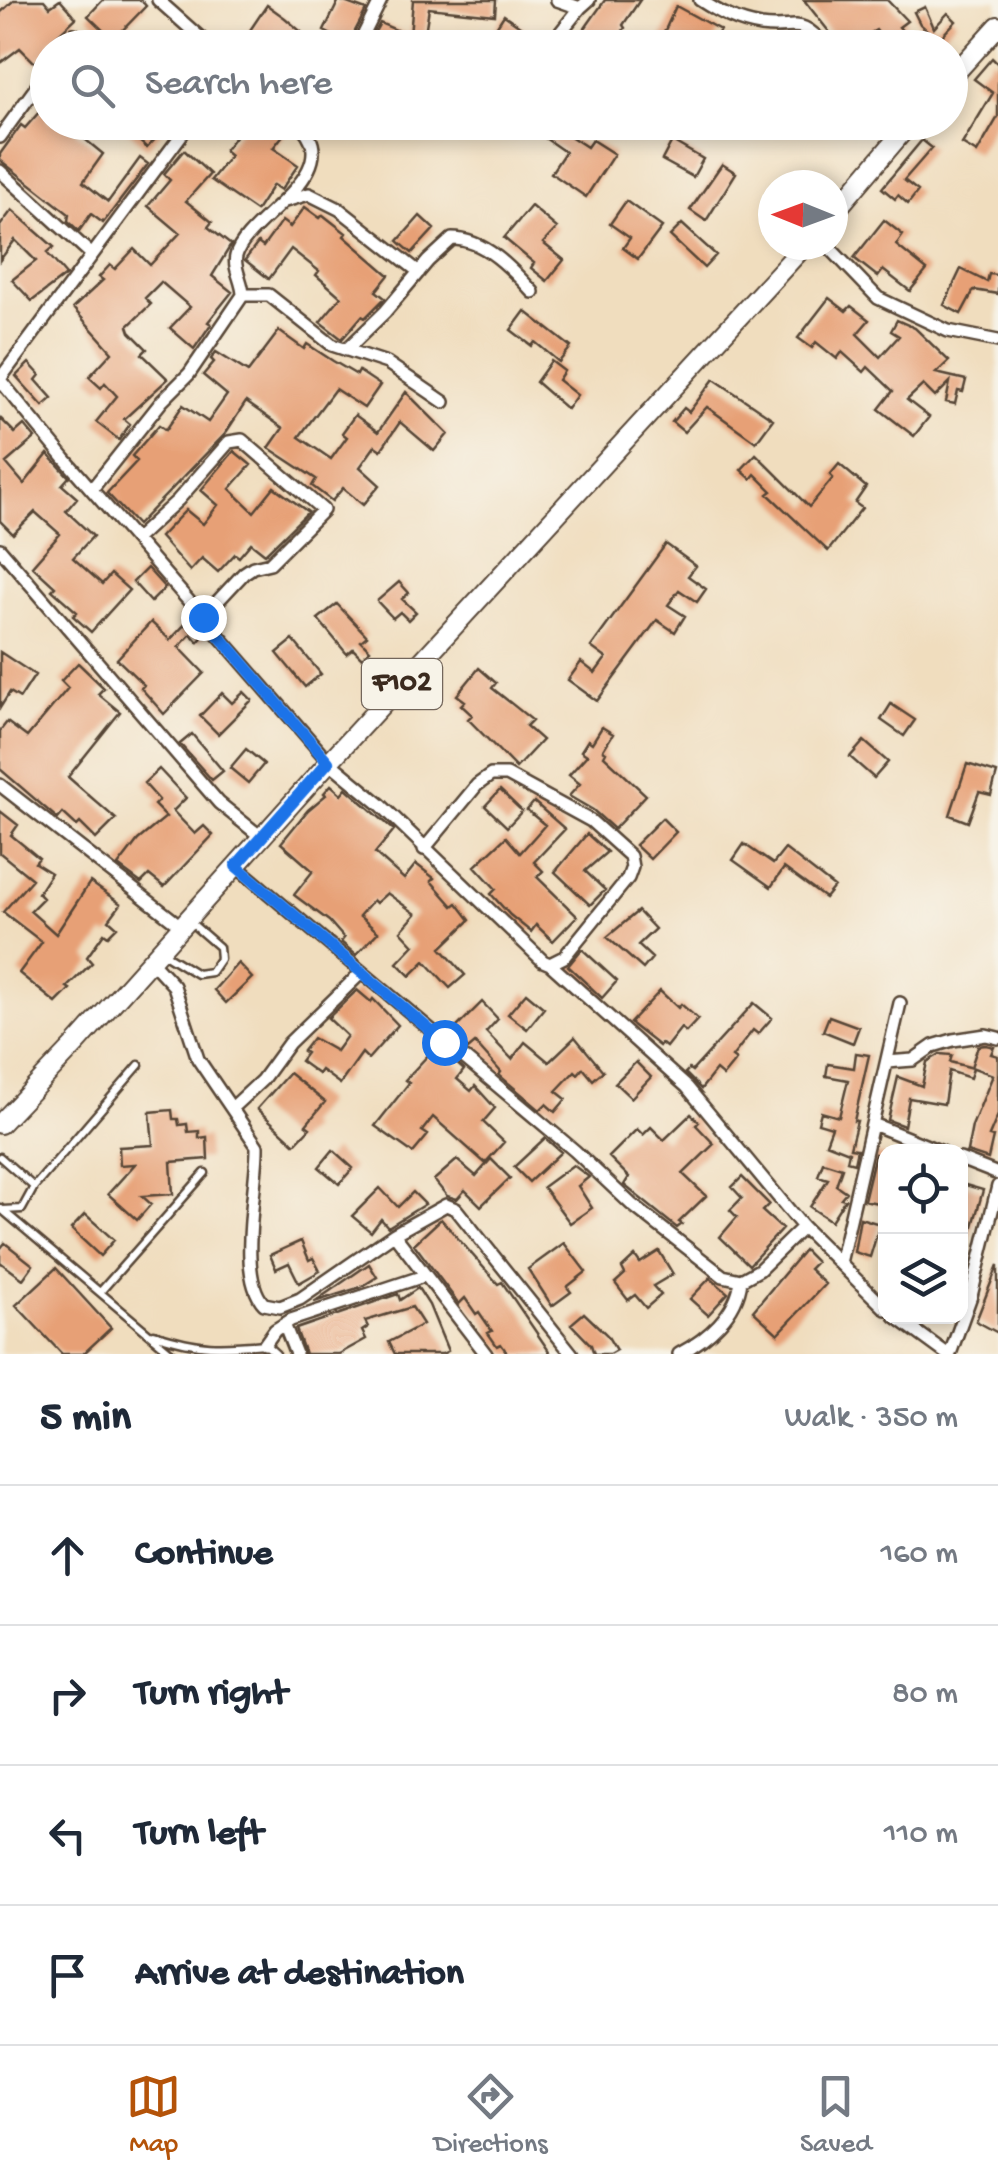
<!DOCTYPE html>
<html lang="en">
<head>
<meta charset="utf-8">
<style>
  body { margin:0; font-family:"Gochi Hand",sans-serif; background:#f2f2f3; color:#1f2937 }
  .controls { position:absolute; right:30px; bottom:30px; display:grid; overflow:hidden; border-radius:20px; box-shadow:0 5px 15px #0003 }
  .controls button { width:90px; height:90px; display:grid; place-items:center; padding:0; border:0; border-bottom:2px solid #e0e1e3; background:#fff; color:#1f2937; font:50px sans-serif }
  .compass { position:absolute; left:758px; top:170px; width:90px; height:90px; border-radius:50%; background:#fff; box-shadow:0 5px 15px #0003; rotate:271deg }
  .stop { position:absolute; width:30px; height:30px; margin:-22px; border:8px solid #1a73e8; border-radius:50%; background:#fff }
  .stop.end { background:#1a73e8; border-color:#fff; box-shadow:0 2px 10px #0008 }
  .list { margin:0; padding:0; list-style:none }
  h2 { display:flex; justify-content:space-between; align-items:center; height:130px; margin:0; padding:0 40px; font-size:42px }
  h2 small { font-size:32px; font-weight:400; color:#747a83 }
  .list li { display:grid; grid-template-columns:65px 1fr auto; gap:30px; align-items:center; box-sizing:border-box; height:140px; padding:0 40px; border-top:2px solid #e0e1e3 }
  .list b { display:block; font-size:38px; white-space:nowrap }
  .list em { font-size:32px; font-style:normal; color:#747a83 }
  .icon { flex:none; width:55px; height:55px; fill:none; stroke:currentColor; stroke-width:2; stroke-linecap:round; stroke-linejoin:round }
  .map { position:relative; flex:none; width:998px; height:1354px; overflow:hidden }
  .search { position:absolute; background:#fff; box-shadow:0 5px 15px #0003; left:30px; right:30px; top:30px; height:110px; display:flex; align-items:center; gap:25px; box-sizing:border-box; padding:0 35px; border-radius:55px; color:#747a83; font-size:38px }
  .sheet { height:690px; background:#fff }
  nav { display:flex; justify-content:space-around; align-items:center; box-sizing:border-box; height:140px; border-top:2px solid #e0e1e3; background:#fff; font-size:28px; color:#747a83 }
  nav a { display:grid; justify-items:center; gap:5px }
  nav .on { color:#b45309 }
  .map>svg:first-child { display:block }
</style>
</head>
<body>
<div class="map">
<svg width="998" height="1354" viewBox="0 0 998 1354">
  <rect width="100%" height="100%" fill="#f7f3e8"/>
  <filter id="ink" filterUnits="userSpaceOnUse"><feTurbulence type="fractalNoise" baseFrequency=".01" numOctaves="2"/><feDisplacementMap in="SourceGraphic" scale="20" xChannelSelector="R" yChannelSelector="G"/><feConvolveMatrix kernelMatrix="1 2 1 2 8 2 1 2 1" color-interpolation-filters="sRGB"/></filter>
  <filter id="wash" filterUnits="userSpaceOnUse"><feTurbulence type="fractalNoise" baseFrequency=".0048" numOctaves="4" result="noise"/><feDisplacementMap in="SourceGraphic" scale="40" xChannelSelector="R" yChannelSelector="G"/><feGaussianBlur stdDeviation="2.25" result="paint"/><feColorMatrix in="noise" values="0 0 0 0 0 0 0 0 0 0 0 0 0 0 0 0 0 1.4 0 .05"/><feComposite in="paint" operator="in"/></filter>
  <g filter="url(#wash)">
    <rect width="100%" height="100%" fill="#f0ddbe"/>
    <g id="blocks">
      <!-- building -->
      <path fill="#e7a076" d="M14,0H44L50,7L60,0L76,18L49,43L52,46L35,63L20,48L0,63V13Z
        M103,0H141L146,6L113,40L88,16Z
        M339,0L366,10L352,37L354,46L324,31Z
        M413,0H496L495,15L429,8L425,33L433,37L429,48H366L380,23L410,36Z
        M605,0H640L623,25L625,28L610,48H571Z
        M804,0H887L907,21L899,27L918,48H890L876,30L860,39L865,48H842Z
        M267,5L285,18L320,48H238Z
        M676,6L720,30L709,48H657Z
        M925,7L934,28L948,13L956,21L938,40L920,24L914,12Z
        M504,15L539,39L533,48H522L495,29Z
        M992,58L998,64V117L977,153L962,144L993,93L974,79Z
        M48,102V122H64L103,154L83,182L108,202L140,158L148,164L103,223L91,214L79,231L68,221L69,214L0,160V154L21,125L25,128Z
        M134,122H158L165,128L147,148L127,130Z
        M246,122H280L288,129L273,148L298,165L281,190L273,185L256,211L211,180L230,156L224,151Z
        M522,122H564L572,127L567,134L587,147L592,140L614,154L586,197L551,173L565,152Z
        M922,140L932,148L904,180L918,191L908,204L898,195L895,199L882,188Z
        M672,141L703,159L693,177L662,160Z
        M184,150L210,174L186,201L212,222L208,227L231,245L212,276L232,292L208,322L211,324L194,349L170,328L190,307L161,282L145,298L151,304L128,326L130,332L147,349L142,354L168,379L124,419L130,424L119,440L96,422L117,396L105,383L101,388L89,377L112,352L73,308L103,280L99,277L110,265L115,269L134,249L150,265L180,233L148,206L170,180L164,174Z
        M722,164L736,173L706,221L690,210Z
        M626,201L662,227L638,259L623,248L630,238L610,224Z
        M531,206L557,228L543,243L564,260L547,281L531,268L534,263L504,238Z
        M305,207L320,218L323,215L346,233L344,236L389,275L376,291L385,298L365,318L362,316L342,339L320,322L341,297L316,275L319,271L291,249L269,279L245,260L258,243L263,247L282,221L290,227Z
        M12,210L54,247L47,253L66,275L32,301L12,280L36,261L15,240L0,260V226Z
        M420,216L434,229L412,253L398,241Z
        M884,220L903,235L896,245L927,270L910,291L883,270L878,277L854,258Z
        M682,224L716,255L704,268L670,236Z
        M961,269L987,282L989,274L998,275V294L974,290L961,314L944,305Z
        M829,298L846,311L851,306L869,320L857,334L880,357L899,336L891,331L897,320L915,328L949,361L936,373L966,380L963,392L958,391L955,404L946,402L950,382L935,397L923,385L907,400L929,417L914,436L879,409L893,391L868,367L864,372L842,352L837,359L816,342L812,348L798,338Z
        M525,311L571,347L559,362L535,342L532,346L511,330Z
        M279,331L304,349L307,344L333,361L357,375L359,371L380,385L364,408L335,389L299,437L331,459L347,437L342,433L355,415L378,432L406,392L448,434L434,451L400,422L381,450L375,446L360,467L380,485L363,505L343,488L332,501L312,486L316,479L269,448L283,428L246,402L225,434L137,525L107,493L137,461L132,456L159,425L166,430L183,405L208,422L227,395L203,375L214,362L211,359L216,352L248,372Z
        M551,361L564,371L558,380L577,395L567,409L536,382Z
        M29,363L40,375L36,380L52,398L43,406L16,376Z
        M714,379L773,419L756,442L707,407L684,432L672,422L684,408L689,412Z
        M0,418L15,433L24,425L35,438L6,463L24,484L48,454L69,477L62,485L77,498L66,511L93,536L73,558L102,584L111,574L129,590L91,632L73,616L77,612L52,590L55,587L32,566L60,534L35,512L13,534L0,521Z
        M234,451L251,465L230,489L254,512L274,487L308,512L265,554L251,543L239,557L235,554L218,572L202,558L190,571L160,537L186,510L203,524L218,505L201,490Z
        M756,454L809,507L833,478L830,475L839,464L866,487L855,503L862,508L828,551L768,494L772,491L755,474L751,479L741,470Z
        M666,544L696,566L688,576L706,589L697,602L679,590L668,605L685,616L675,632L657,620L597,701L568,680L581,662L595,673L606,658L591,647Z
        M147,568L165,588L151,602L133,582Z
        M399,582L409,593L402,599L416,612L408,620L400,612L393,618L377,601Z
        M337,604L367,636L361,641L370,650L362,658L353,649L347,654L318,619Z
        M191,618L205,634L198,642L191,634L179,647L204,673L164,714L141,688L144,685L117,659L151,622L170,640Z
        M293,640L321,674L305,687L277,653Z
        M0,652L35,675L20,698L10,692L0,708Z
        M78,663L104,688L98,694L120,712L68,777L116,819L96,839L80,823L77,826L63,813L58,819L0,769V731L7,722L27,737L68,688L61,681Z
        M479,668L496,683L492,688L532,720L526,726L542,740L516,768L468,719L472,715L461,705L465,701L457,695Z
        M244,692L252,700L218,734L200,716L222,693L232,703Z
        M891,704L915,720L904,736L881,720Z
        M602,727L613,734L603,750L606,752L604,756L646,795L614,829L593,810L569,796L580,784L569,775L587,755L581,751L588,740L592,743Z
        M192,734L223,771L212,780L180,744Z
        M864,741L888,762L874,778L850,757Z
        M246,749L264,764L248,783L230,768Z
        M967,764L997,773L991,795L979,792L968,822L950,815Z
        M159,769L186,798L173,811L195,834L204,826L213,835L164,887L149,875L141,883L118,866L138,840L166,817L154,805L159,800L144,783Z
        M331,785L341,794L346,788L394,830L375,853L404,879L416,864L434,878L431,881L453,906L457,903L470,920L441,948L465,975L450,988L425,961L410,976L397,963L414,945L401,931L416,914L387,893L376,903L373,900L359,916L378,932L356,955L341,942L344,938L329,921L294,895L313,871L281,843L308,810L326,795L324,793Z
        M500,790L522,811L507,827L485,806Z
        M534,802L565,829L534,862L543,871L537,877L577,916L553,941L536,925L531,932L510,915L491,894L496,889L475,866L506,837L520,853L545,825L527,810Z
        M0,811L18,825L11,835L39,858L35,863L51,873L38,893L43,898L30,911L56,934L90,882L121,904L109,920L117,927L108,936L104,933L87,957L92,963L67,987L70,989L56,1003L19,973L42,942L3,912L32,879L0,853Z
        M662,818L676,832L650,859L635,845Z
        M587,834L607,852L585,871L605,890L590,905L555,872Z
        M744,844L773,864L785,849L834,887L825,898L784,868L771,887L733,860Z
        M638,911L655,929L638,945L652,958L643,969L607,937Z
        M582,949L617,981L602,998L568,966Z
        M238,963L252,978L226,1003L214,990Z
        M357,990L371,1002L373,999L398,1025L368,1059L362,1053L340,1084L321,1070L318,1074L300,1061L306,1053L303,1051L313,1038L336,1051L347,1036L328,1018Z
        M660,991L678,1008L681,1004L698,1019L686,1032L681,1028L666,1047L661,1043L659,1046L630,1023Z
        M526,993L544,1008L527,1029L508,1014Z
        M482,1002L498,1019L486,1032L512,1059L525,1042L549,1062L575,1037L603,1071L593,1080L583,1068L578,1074L575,1071L556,1091L566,1099L555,1112L546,1104L540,1110L499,1075L501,1072L475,1043L468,1049L451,1033Z
        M754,1003L772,1018L758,1034L753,1030L732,1057L736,1060L723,1076L716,1070L701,1089L685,1073L689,1069L692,1071Z
        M829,1016L859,1027L853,1043L823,1031Z
        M986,1045L994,1047L991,1054L998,1056V1115L989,1136L993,1137L988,1159L967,1152L972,1126L993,1075L971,1067L978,1046Z
        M432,1051L450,1065L454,1061L464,1070L457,1079L471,1091L475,1086L495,1108L483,1122L504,1142L485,1163L433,1117L422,1131L428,1135L413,1153L375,1126L409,1083L405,1080Z
        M856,1053L869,1055L854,1121H857L850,1148L857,1149L854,1163L847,1161L849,1152L826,1143L832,1127L818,1123L821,1112L839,1117L848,1080L826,1076L828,1064L854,1068Z
        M940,1054L952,1055L950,1062L973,1068L970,1078L949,1071L944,1104L909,1098L904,1126L888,1120L898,1077L922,1086L927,1062Z
        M636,1062L651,1077L631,1098L615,1083Z
        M289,1073L325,1102L306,1125L310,1128L295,1144L257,1109Z
        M172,1110L173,1119H178L179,1125L187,1124L188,1132L199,1131V1138L207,1137L208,1159L171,1162L173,1194L142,1196L151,1204L137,1220L108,1194L135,1164L120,1165L119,1147L153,1145L150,1112Z
        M691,1114L699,1122L696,1125L714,1144L683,1174L706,1196L679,1222L682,1224L677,1228L624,1185L629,1177L609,1157L637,1129L643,1135L651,1127L664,1140Z
        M545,1138L561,1152L529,1182L514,1167Z
        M333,1150L353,1168L339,1184L319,1167Z
        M875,1154L886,1156V1205L864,1200Z
        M491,1159L510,1178L481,1206L465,1190L457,1199L447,1196L434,1180L457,1160L476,1176Z
        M823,1162L842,1168L836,1185L846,1192L841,1198L845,1199L831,1221L810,1207L828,1179L818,1176Z
        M573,1165L589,1177L578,1186L592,1208L570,1223L543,1187Z
        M742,1177L769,1204L762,1211L782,1229L749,1265L720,1237L737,1217L730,1210L742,1198L732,1187Z
        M962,1184L983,1190L968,1244L960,1242Z
        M380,1188L398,1207L413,1192L425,1204L388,1227L381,1219L371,1232L352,1216Z
        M85,1214L114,1240L100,1256L71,1229Z
        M860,1218L880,1224L870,1257L854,1252Z
        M441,1219L498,1284L502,1282L551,1354H508L501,1344L497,1346L488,1333L492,1331L479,1312L476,1314L465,1298L459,1304L414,1244Z
        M301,1241L309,1260L313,1258L320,1271L299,1283L289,1263L276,1269L270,1255Z
        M5,1243L33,1265L23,1279L0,1262V1249Z
        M564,1243L586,1272L567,1287L571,1292L552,1306L528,1269Z
        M804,1250L816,1262L809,1269L825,1284L778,1334L753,1311Z
        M659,1251L673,1274L653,1286L661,1295L646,1308L635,1295L628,1300L615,1283L625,1274L622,1268L635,1256L640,1263Z
        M369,1264L377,1277L361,1287L314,1302Z
        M998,1265V1333L976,1321Z
        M56,1268L111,1328L83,1354H62L16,1305Z
        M710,1278L728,1293L708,1315L690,1299Z
        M418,1288L429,1305L448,1351L442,1354H395L389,1342L423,1324L412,1307L365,1321L368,1327L362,1331L366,1339L339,1354H305L296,1329L398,1294L400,1300Z
        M584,1313L607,1335L616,1350L609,1354H594L591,1345L571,1324Z"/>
    </g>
  </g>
  <g filter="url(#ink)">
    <use href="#blocks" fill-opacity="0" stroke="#564536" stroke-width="2.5"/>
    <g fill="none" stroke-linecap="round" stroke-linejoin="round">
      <defs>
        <path id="lane" d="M161,952L197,974L211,972L220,959L219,947L190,922
          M0,1157L34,1187
          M0,1208L173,1354
          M3,1210L22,1209L34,1187L139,1065
          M101,1291L205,1173
          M154,1334C202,1349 218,1348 265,1344L276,1354"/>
        <path id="street" d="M158,0L212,48
          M557,0L580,8L589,0
          M700,0C720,13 737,22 761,26C797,31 798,14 827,48
          M361,40L381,0
          M64,48L74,34
          M548,48L580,8
          M0,137L48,71
          M0,171L92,255
          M285,201L309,194L339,209L419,272
          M827,245L878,298L948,331L998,341
          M243,295H269L332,345L387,363L444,402
          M346,350L385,312L428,261L452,239C485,239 513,270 533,292
          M0,379L191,122
          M0,380L65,459L329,762L381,805L543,961L550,964L564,957L628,878L632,867L630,856L591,821L507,775H491L477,785L424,849
          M92,489L162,401L189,374L243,295C243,282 233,268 236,256C245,219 353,171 297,122
          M136,539L178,500L229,442L242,440L323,510L270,563L253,567L244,573L203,617
          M0,549L219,803L261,837
          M0,785L182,927
          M236,866L575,1151L631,1204L723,1276L741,1280L759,1270L803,1227
          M151,961L174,986L198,1059L257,1146C258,1184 236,1275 264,1304L280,1307L300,1299L394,1234L446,1205L456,1209L572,1354
          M550,964L687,1087L803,1227L886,1309
          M887,1062L913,1060L933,1046L953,1040L986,1035L998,1038
          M233,1107L262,1080L289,1043L362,972
          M873,1124L942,1152
          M960,1159L998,1174
          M394,1234L486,1354
          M840,1263L900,1003
          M895,1316L947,1354
          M284,1324L296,1354
          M265,1344L275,1330L291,1320L424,1276
          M679,1354C707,1339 737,1314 741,1280
          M950,1354L971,1296L998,1186"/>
        <path id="primary" d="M950,79L998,26
          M833,214L911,122
          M0,1124L77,1043L329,762L805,245"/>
      </defs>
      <!-- lane casing -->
      <use href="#lane" stroke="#564536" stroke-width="11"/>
      <!-- street casing -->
      <use href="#street" stroke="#564536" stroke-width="16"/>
      <!-- primary casing -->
      <use href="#primary" stroke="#564536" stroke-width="22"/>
      <!-- lane -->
      <use href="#lane" stroke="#fff" stroke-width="6"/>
      <!-- street -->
      <use href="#street" stroke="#fff" stroke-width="11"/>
      <!-- primary -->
      <use href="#primary" stroke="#fff" stroke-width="18"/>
    </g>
  </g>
  <g fill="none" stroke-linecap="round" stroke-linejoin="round" filter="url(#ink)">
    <!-- route -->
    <path stroke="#1a73e8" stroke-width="12" d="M203,617L328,762L236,866L444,1042"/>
  </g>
  <g text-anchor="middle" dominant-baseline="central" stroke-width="8" stroke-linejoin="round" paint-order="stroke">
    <!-- shield labels -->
    <rect fill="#f7f3e8" stroke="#73665b" stroke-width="2.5" x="362" y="659" width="80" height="50" rx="8"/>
    <g font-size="30" font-weight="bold" fill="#3b2a1e">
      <text x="402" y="684">F102</text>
    </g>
  </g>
</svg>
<div class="controls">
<button><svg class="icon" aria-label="locate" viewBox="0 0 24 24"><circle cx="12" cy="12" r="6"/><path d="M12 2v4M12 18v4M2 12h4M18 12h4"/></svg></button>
<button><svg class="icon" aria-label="layers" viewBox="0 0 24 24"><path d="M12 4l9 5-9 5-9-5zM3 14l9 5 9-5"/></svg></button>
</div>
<svg class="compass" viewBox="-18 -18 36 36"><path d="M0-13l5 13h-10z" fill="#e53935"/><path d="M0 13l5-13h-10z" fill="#747a83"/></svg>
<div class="stop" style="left:444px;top:1042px"></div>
<div class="stop end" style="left:203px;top:617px"></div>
<div class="search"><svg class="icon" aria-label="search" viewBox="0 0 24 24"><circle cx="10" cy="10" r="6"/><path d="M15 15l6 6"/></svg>Search here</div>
</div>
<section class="sheet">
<h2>5 min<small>Walk · 350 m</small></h2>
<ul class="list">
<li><svg class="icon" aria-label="ahead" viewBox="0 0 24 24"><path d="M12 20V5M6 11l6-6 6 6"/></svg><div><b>Continue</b></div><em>160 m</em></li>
<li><svg class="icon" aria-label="right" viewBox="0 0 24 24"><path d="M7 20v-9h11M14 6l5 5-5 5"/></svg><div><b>Turn right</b></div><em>80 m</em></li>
<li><svg class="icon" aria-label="left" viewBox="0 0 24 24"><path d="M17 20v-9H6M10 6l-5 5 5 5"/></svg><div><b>Turn left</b></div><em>110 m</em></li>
<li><svg class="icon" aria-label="arrive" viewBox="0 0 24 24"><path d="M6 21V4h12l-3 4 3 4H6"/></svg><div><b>Arrive at destination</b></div></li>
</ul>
</section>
<nav>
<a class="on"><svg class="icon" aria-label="map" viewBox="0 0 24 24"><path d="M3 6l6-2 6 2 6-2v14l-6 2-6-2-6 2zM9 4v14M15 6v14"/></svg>Map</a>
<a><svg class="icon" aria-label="directions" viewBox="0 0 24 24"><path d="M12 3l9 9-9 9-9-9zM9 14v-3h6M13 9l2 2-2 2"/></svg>Directions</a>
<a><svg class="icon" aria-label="saved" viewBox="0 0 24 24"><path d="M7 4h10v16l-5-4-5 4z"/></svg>Saved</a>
</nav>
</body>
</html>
